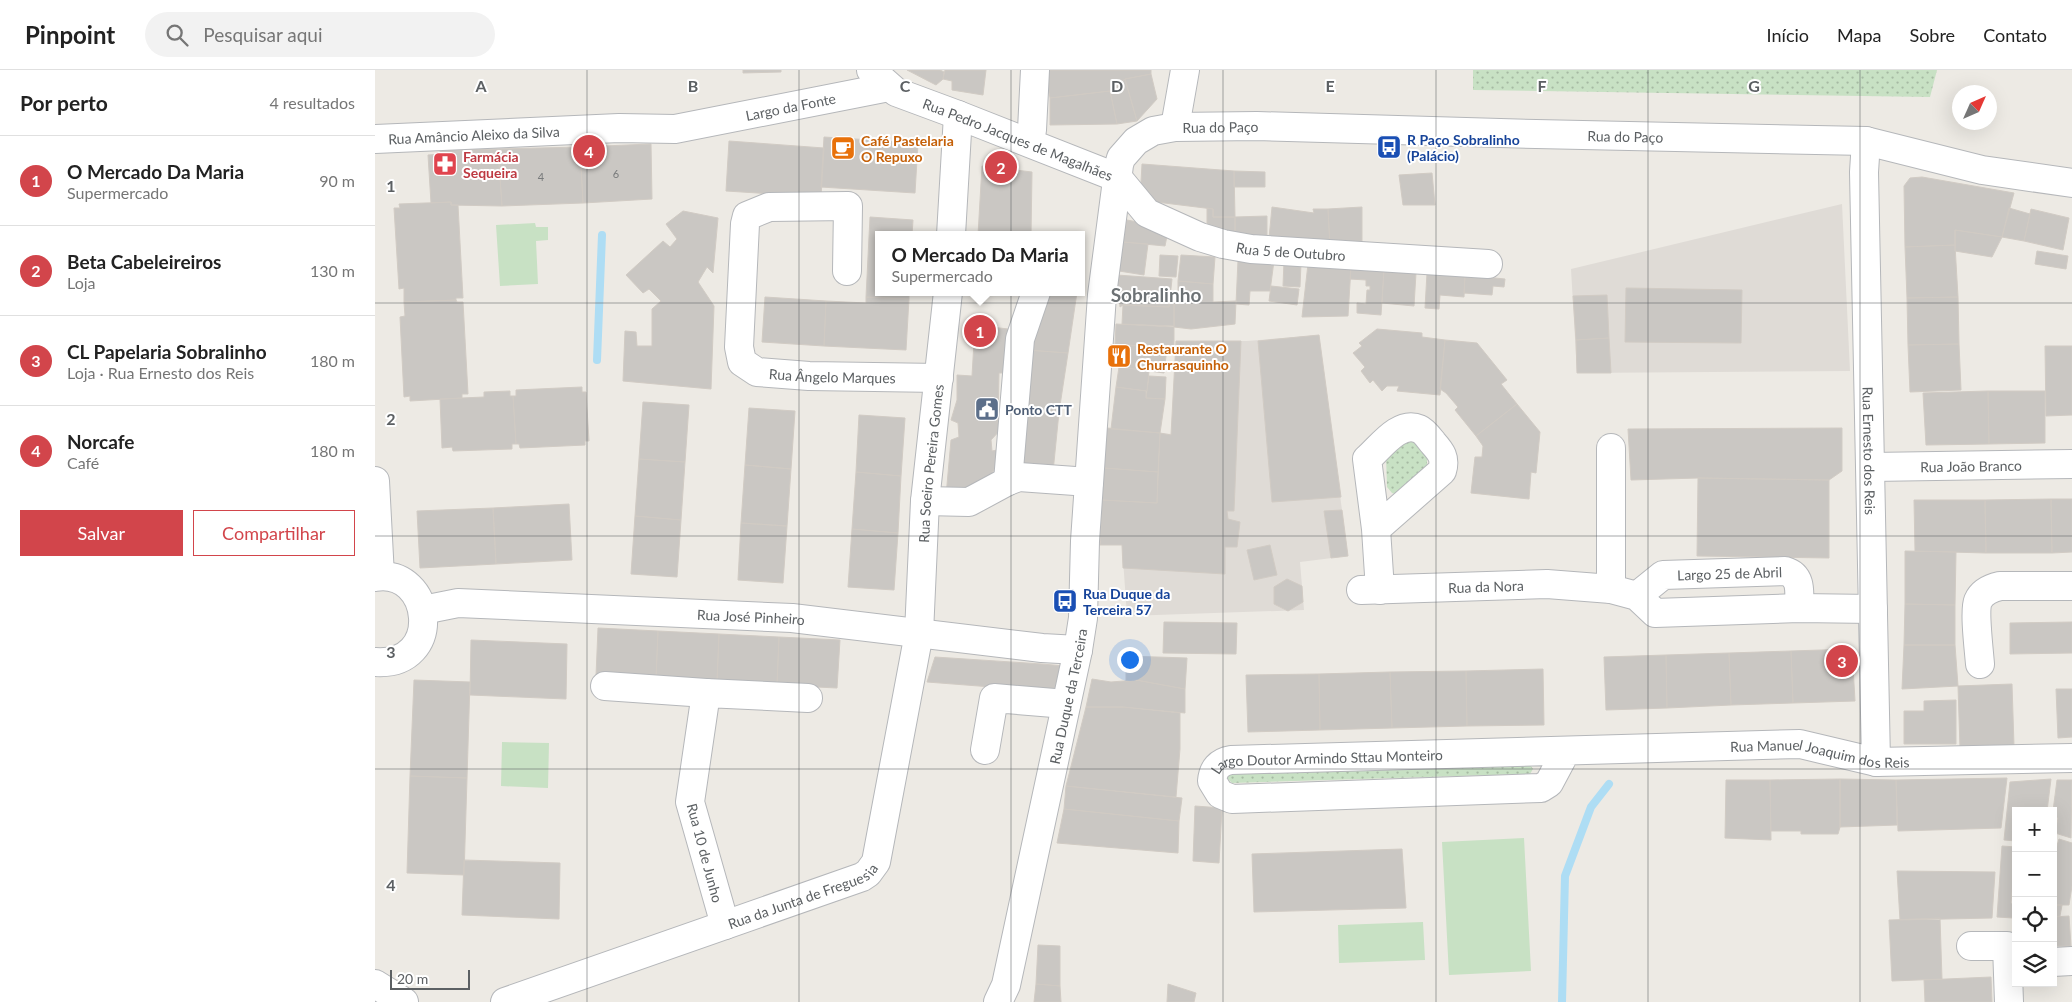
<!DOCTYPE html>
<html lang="pt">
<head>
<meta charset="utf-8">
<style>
  body { margin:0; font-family:Lato,sans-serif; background:#f2f2f2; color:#222 }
  .controls { position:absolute; right:15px; bottom:15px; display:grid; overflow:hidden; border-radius:0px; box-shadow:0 5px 20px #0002 }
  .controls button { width:45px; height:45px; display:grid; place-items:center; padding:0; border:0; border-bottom:1px solid #e0e0e0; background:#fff; color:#222; font:25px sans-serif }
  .compass { position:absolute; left:1577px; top:15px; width:45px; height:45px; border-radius:50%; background:#fff; box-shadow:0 5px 20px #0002; rotate:45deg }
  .scale { position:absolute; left:15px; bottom:12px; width:80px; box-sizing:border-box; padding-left:5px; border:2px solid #5c6063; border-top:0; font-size:14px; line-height:18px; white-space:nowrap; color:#5c6063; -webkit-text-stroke:4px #fff; paint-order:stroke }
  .you { position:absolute; left:754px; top:589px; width:18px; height:18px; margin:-12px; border:4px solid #fff; border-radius:50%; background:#1a73e8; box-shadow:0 0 0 8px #1a73e833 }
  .badge { display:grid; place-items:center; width:32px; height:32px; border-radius:50%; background:#d2454b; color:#fff; font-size:16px; font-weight:700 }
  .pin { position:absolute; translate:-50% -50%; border:2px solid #fff; box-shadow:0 1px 5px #0006 }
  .popup { position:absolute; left:500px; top:161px; width:210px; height:65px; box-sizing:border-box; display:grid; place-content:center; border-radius:0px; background:#fff; filter:drop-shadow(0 1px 4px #0005); font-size:16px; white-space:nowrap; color:#767676 }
  .popup b { font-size:19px; color:#222 }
  .popup::after { content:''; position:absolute; left:50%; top:100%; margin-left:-10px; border:10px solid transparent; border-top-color:#fff }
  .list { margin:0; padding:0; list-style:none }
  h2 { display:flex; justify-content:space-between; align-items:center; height:65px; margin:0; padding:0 20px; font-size:21px }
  h2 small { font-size:16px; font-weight:400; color:#767676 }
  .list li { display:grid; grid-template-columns:32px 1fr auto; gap:15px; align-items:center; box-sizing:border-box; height:90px; padding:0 20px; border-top:1px solid #e0e0e0 }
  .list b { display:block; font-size:19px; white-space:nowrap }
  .list p { margin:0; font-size:16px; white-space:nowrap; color:#767676 }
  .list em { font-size:16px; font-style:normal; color:#767676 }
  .actions { display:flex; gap:10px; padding:15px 20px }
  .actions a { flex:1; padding:11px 0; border:1px solid #d2454b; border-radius:0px; text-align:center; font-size:18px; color:#d2454b }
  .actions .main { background:#d2454b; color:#fff }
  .icon { flex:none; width:28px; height:28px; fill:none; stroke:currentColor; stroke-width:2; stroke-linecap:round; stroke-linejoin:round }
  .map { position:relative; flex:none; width:1697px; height:932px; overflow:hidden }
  header { display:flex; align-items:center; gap:30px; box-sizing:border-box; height:70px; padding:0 25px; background:#fff; border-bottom:1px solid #e0e0e0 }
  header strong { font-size:24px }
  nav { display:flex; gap:28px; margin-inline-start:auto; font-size:18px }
  .search { width:350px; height:45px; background:#f2f2f2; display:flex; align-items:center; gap:12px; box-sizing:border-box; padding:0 18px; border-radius:28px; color:#767676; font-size:19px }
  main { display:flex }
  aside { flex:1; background:#fff }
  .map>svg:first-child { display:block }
</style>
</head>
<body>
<header>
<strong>Pinpoint</strong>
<div class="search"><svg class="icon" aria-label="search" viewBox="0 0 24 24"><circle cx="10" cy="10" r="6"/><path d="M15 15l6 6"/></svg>Pesquisar aqui</div>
<nav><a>Início</a><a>Mapa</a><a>Sobre</a><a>Contato</a></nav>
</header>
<main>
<aside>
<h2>Por perto<small>4 resultados</small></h2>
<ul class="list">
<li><span class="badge">1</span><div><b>O Mercado Da Maria</b><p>Supermercado</p></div><em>90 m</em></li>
<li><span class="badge">2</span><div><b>Beta Cabeleireiros</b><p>Loja</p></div><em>130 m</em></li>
<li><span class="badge">3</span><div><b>CL Papelaria Sobralinho</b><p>Loja · Rua Ernesto dos Reis</p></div><em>180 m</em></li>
<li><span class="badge">4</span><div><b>Norcafe</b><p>Café</p></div><em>180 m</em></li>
</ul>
<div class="actions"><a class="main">Salvar</a><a>Compartilhar</a></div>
</aside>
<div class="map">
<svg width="1697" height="932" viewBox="0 0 1697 932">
  <defs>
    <pattern id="garden-dots" width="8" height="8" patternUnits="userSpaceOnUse" patternTransform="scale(1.25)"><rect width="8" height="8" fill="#c8e1c4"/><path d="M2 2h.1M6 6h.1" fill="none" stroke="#a6baa3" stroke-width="1.8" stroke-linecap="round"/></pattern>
  </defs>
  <rect width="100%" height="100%" fill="#edeae4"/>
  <!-- education -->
  <path fill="#dfdbd6" d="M1467,134L1475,301L1202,303L1196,199Z
    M944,265L973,486L925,492L929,540L752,546L747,475H725L782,433L785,363L797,364L801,271H872Z"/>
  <!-- park -->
  <path fill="#c8e1c4" d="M160,153L161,157H173V170L161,171L163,214L125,216L121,155Z
    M127,672L174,673L173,718L126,716Z
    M1149,768L1156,901L1074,905L1067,772Z
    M1048,852L1050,890L964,893L963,855Z"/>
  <!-- garden -->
  <path fill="url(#garden-dots)" d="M1098,0H1562L1555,27L1098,20Z
    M1034,371L1044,374L1052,387V397L1020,424L1017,423L1012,417L1011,386L1024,373Z
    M1155,695L1158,699L1155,704L857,713L852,708L856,703Z"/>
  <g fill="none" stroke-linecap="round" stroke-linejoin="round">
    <!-- stream -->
    <path stroke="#aeddf4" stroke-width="8" d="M222,290L227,165
      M1187,932L1190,806L1216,737L1234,714"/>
  </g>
  <!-- building -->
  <path fill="#cac7c3" stroke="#d1cbc4" d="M368,0H406V2L368,3Z
    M532,0H565L569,2L568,9L561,15Z
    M570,0H611L608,25L577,20V11L568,9Z
    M670,0H776V4L750,9L735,21L675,28Z
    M776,4L782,29L762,51L750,9Z
    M750,9L762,51L742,54L735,21Z
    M735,21L742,54L675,55V28Z
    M449,67L543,73L540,123L446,117Z
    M354,71L449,78L446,127L351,121Z
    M276,74L277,129L208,133L205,77Z
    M205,77L208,133L127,136L123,79Z
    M123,79L127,136L76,135V132L56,133L53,85L66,84L65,81Z
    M767,94L859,101L860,147H838V139L765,130Z
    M607,96L657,102L656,165H603Z
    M859,101L890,102V117H859Z
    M1057,103L1060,135H1028L1024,105Z
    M1547,107L1639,123L1627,167L1580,160V175L1530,177L1529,116L1535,108Z
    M76,132V135H83L88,228H81V230L29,232V218L24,219L19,138H25L24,134Z
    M897,137L939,143L938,139H953L955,177L894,168Z
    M987,137V175L955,177L953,139Z
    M832,138L838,139V147H860V169L832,167Z
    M1634,138L1655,144L1649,171L1627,167Z
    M1656,139L1694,148L1688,180L1649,171Z
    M308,141L343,148L338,203L332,197L323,212L339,236L336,319L248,311L250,261L261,262L262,276H277V239L286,231L274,219L268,223L251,205L288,171L295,177L302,169L291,154Z
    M892,146V170L860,169V147Z
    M495,147L538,150L537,165H504V222H534V229L491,227Z
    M752,150L778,155L793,161L790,176L748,172Z
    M1580,160L1627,167L1617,187L1580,181Z
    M748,172L773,174L769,205L744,201Z
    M1580,175L1583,227L1532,228L1530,177Z
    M1662,181L1693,186L1691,199L1660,194Z
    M785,185L803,186L801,207L784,206Z
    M806,185L840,187L838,214L803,211Z
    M863,190L899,191L895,221H875L874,235L861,234Z
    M909,191L926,193L925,217L908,216Z
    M933,194L976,197L973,246L927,247Z
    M976,197L1009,199L1006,245L982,243V233L991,234L992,220H995V216H991V210L975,209Z
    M1009,199L1041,203L1039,236L1007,233Z
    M1052,203L1090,205L1089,227L1065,225L1064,239L1050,238Z
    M742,205L797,209L794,237L748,235L745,237Z
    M1090,205L1130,209L1129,217L1118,216L1117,225L1089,223Z
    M803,211L838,214V232L861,231L860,254L816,259L799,257V233L803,229Z
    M896,216L924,219L922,235L894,231Z
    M1251,218L1367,220L1366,273L1250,272Z
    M667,222H702L693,283L652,280Z
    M1232,225L1234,268L1201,270L1198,226Z
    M390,227L451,231L449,276L387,272Z
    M491,227L534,229L531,280L449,276L451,231L491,233Z
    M1583,227L1584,274L1533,275L1532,228Z
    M81,230L82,232H88L93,324H87V328L35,331V326L29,327L25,247L30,246L29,232Z
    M794,233H799V256L747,254L748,235L794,237Z
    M741,254L799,257V279L740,274Z
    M600,255L633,259L632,303H624L623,353L628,357L616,370L617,381L622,380L620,398L613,410L571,426L576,370L584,367L583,353L576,350L582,330V305L597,306Z
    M1002,259L1047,263V267L1070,270L1065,325L1022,321L1024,316H1012L1007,321L998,310L995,313L986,301L990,297L978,283L987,276L984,273Z
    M944,265L966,427L897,432L883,271Z
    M1234,268L1236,303H1202L1201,270Z
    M1070,270L1102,273L1132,310L1126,314L1142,334L1101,366L1080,340L1083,337L1071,323L1065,319Z
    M801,271H866L859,441H852L853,449L865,452L862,477H850V504L748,498L747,475H725L727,430L782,433L785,363L796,365Z
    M740,274L792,278L789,303L737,296Z
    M1584,274L1586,320L1535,322L1533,275Z
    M1670,276H1697V345L1671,346Z
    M652,280L693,283L684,342H647Z
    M744,297L774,301L772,321L741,317Z
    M774,306L791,307L790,329L771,328Z
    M207,317V322H211L214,371H210V375L145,378L144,374H141L138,326H141V320Z
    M741,317L771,321V328L790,329L785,363L736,359Z
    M135,321V326H138L141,374H137V379L78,381L77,377L67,378L65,329L109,327V322Z
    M1613,321H1670V373L1614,374Z
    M1613,321L1614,374L1551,375L1548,323Z
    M268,332L314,335L310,392L264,389Z
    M1142,334L1165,362L1161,403L1156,402L1154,429L1096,423L1100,387H1107L1108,376L1101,366Z
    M374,338L420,341L416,399L370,395Z
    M647,342H684L678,402L642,398Z
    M484,345L530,348L526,406L481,402Z
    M732,358L785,363L783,402L729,398Z
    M1467,358V401L1454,410L1323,408L1256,410L1253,359Z
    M264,389L310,392L306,450L260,446Z
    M370,395L416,399L412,456L366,453Z
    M729,398L783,402L782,433L727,430Z
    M481,402L526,406L523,463L477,459Z
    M1323,408L1454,410V488L1322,486Z
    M1676,429L1677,483H1611L1610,430Z
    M1676,429H1697V482L1677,483Z
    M1539,430H1610L1611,483L1540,481Z
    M194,434L197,490L121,494L118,438Z
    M118,438L121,494L45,498L42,441Z
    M967,440L973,486L956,488L949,441Z
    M260,446L306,450L302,507L256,504Z
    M366,453L412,456L408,513L363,510Z
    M477,459L523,463L519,520L473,517Z
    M895,475L902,505L879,510L872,480Z
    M1530,481L1581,482L1580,535L1530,534Z
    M912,509L927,516L928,532L913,541L899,534V517Z
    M1530,534L1580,535V575H1529Z
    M789,552L862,553L861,584L788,583Z
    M1697,552V583L1635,584V553Z
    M223,558L283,561L281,609L221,606Z
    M283,561L344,564L342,612L281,609Z
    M344,564L404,567L402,615L342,612Z
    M404,567L465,570L462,618L402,615Z
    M96,570L192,574L191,629L95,625Z
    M1529,575H1580L1583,616L1527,619Z
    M1477,579L1480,631L1418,633L1416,581Z
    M1416,581L1418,633L1356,635L1354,583Z
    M1354,583L1356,635L1292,638L1291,585Z
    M1291,585L1292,638L1231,640L1229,587Z
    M751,586L812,588L810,619L761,610L751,611Z
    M560,587L667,594L689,596L681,622L552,612Z
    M1168,599L1169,655L1092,656L1091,601Z
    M1091,601L1092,656L1017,658L1015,602Z
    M1015,602L1017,658L945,660L944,604Z
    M944,604L945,660L873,662L871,605Z
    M717,609L736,612L761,610L810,619V643L748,637H711Z
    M39,610L95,612L92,708L35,706Z
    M1637,614L1639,676L1585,678L1583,616Z
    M1681,619H1697V667L1683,668Z
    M1581,630V674H1529V641H1549V631Z
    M711,637H748L805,643V679L801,727L691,716Z
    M35,706L92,708L89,805L32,803Z
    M1632,708L1626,758L1523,761L1521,710Z
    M1465,709V757L1463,764H1426V761H1396L1395,710Z
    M1465,709L1521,710L1522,755L1465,757Z
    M1676,709L1672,741H1641V771L1629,770L1635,712Z
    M1351,710H1395L1396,770L1350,768Z
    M1682,710H1697L1696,768L1680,763L1683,748L1678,747V741Z
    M691,716L807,728L804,751L689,739Z
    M820,736L847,738L844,793L818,791Z
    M689,739L804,751L803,783L682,773Z
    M1684,769L1697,773V816L1694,835H1678V789Z
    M1627,776L1641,777L1636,833L1639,835L1638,848L1622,847Z
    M1027,779L1031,838L879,842L877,784Z
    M89,790L185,793L184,849L87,845Z
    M1522,801L1620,802L1617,848L1525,850Z
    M1678,835H1687L1685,846L1678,847Z
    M1694,846L1696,876H1678V847Z
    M1565,848L1567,909L1517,911L1514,850Z
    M663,875L685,876V916L661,914Z
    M1616,907L1617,932H1550L1549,910Z
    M661,914L685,916L686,932H659Z
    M793,914L821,923L819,932H792Z"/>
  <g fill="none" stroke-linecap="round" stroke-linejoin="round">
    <defs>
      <g id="minor">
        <path d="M800,57L810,0"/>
        <path d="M657,60L660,0"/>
        <path id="s1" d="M0,69L244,58L300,59L514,17"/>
        <path id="s2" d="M1491,71L1489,102L1501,692"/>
        <path id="s3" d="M743,108L772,143L825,167L848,174L876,179L1113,194"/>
        <path d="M576,165L583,45"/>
        <path id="s4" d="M472,201L473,136L394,137L372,146L370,154L364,277L367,292L382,302L434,306L564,308"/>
        <path d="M1236,378V519"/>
        <path id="s5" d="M1496,397L1697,394"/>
        <path d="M0,411L5,506"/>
        <path d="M633,411L645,269L661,222"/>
        <path d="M550,431L594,432L633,411L644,407L714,412"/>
        <path d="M1001,459L1067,401C1071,388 1066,382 1058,373C1054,368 1049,361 1044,359C1024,350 1005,378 992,389L1001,459L1005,520"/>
        <path d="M0,507C58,497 70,597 0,592"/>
        <path id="s6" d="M986,520L1172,514L1236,519L1262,526L1280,543L1424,538L1498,539"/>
        <path id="s7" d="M1262,526L1288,505L1410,501C1428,506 1424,524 1424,538"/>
        <path id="s8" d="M48,540L83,533L417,548L667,578L703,580"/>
        <path d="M1605,594C1604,581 1599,541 1603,531C1607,522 1616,518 1625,516H1697"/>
        <path d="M230,616L331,623"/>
        <path d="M610,680L619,628L691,634"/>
        <path id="s9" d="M1191,681L1174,713L1166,718L857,729L845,724L837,711C838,699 844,692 856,690L1425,674L1501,692L1697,688"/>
        <path d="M350,855L315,732L331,623L433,628"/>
        <path d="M1596,876H1632L1634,932"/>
        <path d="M1678,892L1697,891"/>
        <path d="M0,914L29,932"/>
        <path id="s10" d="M130,932L487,807L493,803L501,792L544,563L550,431L573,222"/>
      </g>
      <g id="tertiary">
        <path id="s11" d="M496,0L521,22L583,45L743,108"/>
        <path id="s12" d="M623,932L631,915L703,580L708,548L710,471L727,225L744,95L746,88L761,71L778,61L800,57L882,56L1161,64L1491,71L1607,100L1697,113"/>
      </g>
    </defs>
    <!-- minor casing -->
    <use href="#minor" stroke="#b5b7ba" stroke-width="30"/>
    <!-- tertiary casing -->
    <use href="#tertiary" stroke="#b5b7ba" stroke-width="30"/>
    <!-- minor -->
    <use href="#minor" stroke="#fff" stroke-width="28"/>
    <!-- tertiary -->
    <use href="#tertiary" stroke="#fff" stroke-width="28"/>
  </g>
  <!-- grid -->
  <path fill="none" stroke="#5c6063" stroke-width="1" stroke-opacity="0.55" d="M212,0V932M424,0V932M636,0V932M848,0V932M1061,0V932M1273,0V932M1485,0V932M0,233H1697M0,466H1697M0,699H1697"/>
  <!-- icons -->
  <defs>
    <symbol id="bus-square" viewBox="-11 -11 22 22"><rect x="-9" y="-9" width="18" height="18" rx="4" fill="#1a4fb4" stroke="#fff"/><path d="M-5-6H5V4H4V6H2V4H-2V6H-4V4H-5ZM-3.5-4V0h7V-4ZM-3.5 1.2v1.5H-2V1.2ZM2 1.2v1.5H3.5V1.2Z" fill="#fff"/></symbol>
    <symbol id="cafe-square" viewBox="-11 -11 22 22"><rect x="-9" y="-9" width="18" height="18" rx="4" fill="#e8710a" stroke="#fff"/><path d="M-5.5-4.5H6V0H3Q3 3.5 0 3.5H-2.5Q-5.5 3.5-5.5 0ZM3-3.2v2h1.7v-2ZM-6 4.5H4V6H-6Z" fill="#fff"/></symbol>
    <symbol id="pharmacy-square" viewBox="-11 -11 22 22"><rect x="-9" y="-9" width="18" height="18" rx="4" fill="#e0444e" stroke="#fff"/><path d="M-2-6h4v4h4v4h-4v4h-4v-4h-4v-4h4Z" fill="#fff"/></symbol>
    <symbol id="restaurant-square" viewBox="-11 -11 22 22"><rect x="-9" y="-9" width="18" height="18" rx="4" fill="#e8710a" stroke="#fff"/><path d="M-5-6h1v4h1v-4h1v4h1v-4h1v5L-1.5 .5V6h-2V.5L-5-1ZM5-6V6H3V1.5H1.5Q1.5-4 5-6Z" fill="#fff"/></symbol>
    <symbol id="civic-square" viewBox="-11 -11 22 22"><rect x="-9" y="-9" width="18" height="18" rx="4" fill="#5c6f8a" stroke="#fff"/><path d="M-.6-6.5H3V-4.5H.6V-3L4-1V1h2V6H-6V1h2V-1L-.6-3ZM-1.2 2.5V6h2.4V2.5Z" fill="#fff"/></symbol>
  </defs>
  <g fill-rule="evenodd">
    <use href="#bus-square" x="1000" y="63" width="28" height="28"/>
    <use href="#cafe-square" x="454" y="64" width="28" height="28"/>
    <use href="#pharmacy-square" x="56" y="80" width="28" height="28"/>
    <use href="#restaurant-square" x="730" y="272" width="28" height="28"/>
    <use href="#civic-square" x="598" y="325" width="28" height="28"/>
    <use href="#bus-square" x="676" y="517" width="28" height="28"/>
  </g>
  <g text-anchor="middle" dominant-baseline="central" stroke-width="4" stroke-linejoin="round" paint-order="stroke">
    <!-- number labels -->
    <g font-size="11" fill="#787a7b">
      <text x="241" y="103">6</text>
      <text x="166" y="106">4</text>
    </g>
    <!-- street labels -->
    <g font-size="14" fill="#5c6063" stroke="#fff">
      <text stroke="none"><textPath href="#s1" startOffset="418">Largo da Fonte</textPath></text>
      <text stroke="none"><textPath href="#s12" startOffset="966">Rua do Paço</textPath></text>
      <text stroke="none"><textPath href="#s1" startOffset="99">Rua Amâncio Aleixo da Silva</textPath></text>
      <text stroke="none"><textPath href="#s12" startOffset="1371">Rua do Paço</textPath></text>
      <text stroke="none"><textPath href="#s11" startOffset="164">Rua Pedro Jacques de Magalhães</textPath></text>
      <text stroke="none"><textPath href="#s3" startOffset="196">Rua 5 de Outubro</textPath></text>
      <text stroke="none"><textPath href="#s4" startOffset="408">Rua Ângelo Marques</textPath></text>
      <text stroke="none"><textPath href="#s2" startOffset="310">Rua Ernesto dos Reis</textPath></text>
      <text stroke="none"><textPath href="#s10" startOffset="802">Rua Soeiro Pereira Gomes</textPath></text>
      <text stroke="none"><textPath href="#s5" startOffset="100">Rua João Branco</textPath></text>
      <text stroke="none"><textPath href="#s7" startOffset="100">Largo 25 de Abril</textPath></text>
      <text stroke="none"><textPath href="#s6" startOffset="125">Rua da Nora</textPath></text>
      <text stroke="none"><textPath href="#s8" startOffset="329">Rua José Pinheiro</textPath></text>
      <text stroke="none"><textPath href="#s12" startOffset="314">Rua Duque da Terceira</textPath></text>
      <text stroke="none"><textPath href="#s9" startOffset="1004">Rua Manuel Joaquim dos Reis</textPath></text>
      <text stroke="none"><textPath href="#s9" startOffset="509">Largo Doutor Armindo Sttau Monteiro</textPath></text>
      <text transform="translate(330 783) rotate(75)">Rua 10 de Junho</text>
      <text stroke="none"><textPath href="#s10" startOffset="316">Rua da Junta de Freguesia</textPath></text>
    </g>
    <!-- transit labels -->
    <g font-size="14" font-weight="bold" fill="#164399" stroke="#fff" text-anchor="start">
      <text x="1032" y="69">R Paço Sobralinho<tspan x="1032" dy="16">(Palácio)</tspan></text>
      <text x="708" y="523">Rua Duque da<tspan x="708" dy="16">Terceira 57</tspan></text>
    </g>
    <!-- food labels -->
    <g font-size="14" font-weight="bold" fill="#c56008" stroke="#fff" text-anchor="start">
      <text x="486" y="70">Café Pastelaria<tspan x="486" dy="16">O Repuxo</tspan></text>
      <text x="762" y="278">Restaurante O<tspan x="762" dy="16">Churrasquinho</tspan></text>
    </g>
    <!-- health labels -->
    <g font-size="14" font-weight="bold" fill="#be3a42" stroke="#fff" text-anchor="start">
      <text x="88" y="86">Farmácia<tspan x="88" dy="16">Sequeira</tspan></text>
    </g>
    <!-- service labels -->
    <g font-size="14" font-weight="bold" fill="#4e5e75" stroke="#fff" text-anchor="start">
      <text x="630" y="339">Ponto CTT</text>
    </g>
    <!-- district labels -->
    <g font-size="19" font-weight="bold" fill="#6d7275" stroke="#fff">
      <text x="781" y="224">Sobralinho</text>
    </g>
  </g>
  <g font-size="16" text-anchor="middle" font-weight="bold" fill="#5c6063" stroke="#fff" stroke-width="4" stroke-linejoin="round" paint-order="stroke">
    <text x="106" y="22">A</text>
    <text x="318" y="22">B</text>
    <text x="530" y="22">C</text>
    <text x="742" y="22">D</text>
    <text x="955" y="22">E</text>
    <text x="1167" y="22">F</text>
    <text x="1379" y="22">G</text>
    <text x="16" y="122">1</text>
    <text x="16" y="355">2</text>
    <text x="16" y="588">3</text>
    <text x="16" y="821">4</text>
  </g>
</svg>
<div class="controls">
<button>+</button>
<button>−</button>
<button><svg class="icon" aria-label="locate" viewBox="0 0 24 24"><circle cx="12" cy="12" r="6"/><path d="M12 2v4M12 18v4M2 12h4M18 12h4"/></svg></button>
<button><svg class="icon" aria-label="layers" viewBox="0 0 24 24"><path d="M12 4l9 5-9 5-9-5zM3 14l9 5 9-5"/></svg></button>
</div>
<svg class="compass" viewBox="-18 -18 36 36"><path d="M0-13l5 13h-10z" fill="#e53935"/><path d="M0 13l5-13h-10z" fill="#767676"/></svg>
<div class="scale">20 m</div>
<div class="you"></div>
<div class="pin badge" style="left:605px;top:261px">1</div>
<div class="popup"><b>O Mercado Da Maria</b>Supermercado</div>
<div class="pin badge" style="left:626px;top:97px">2</div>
<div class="pin badge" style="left:1467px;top:591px">3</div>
<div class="pin badge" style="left:214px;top:81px">4</div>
</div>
</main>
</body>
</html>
